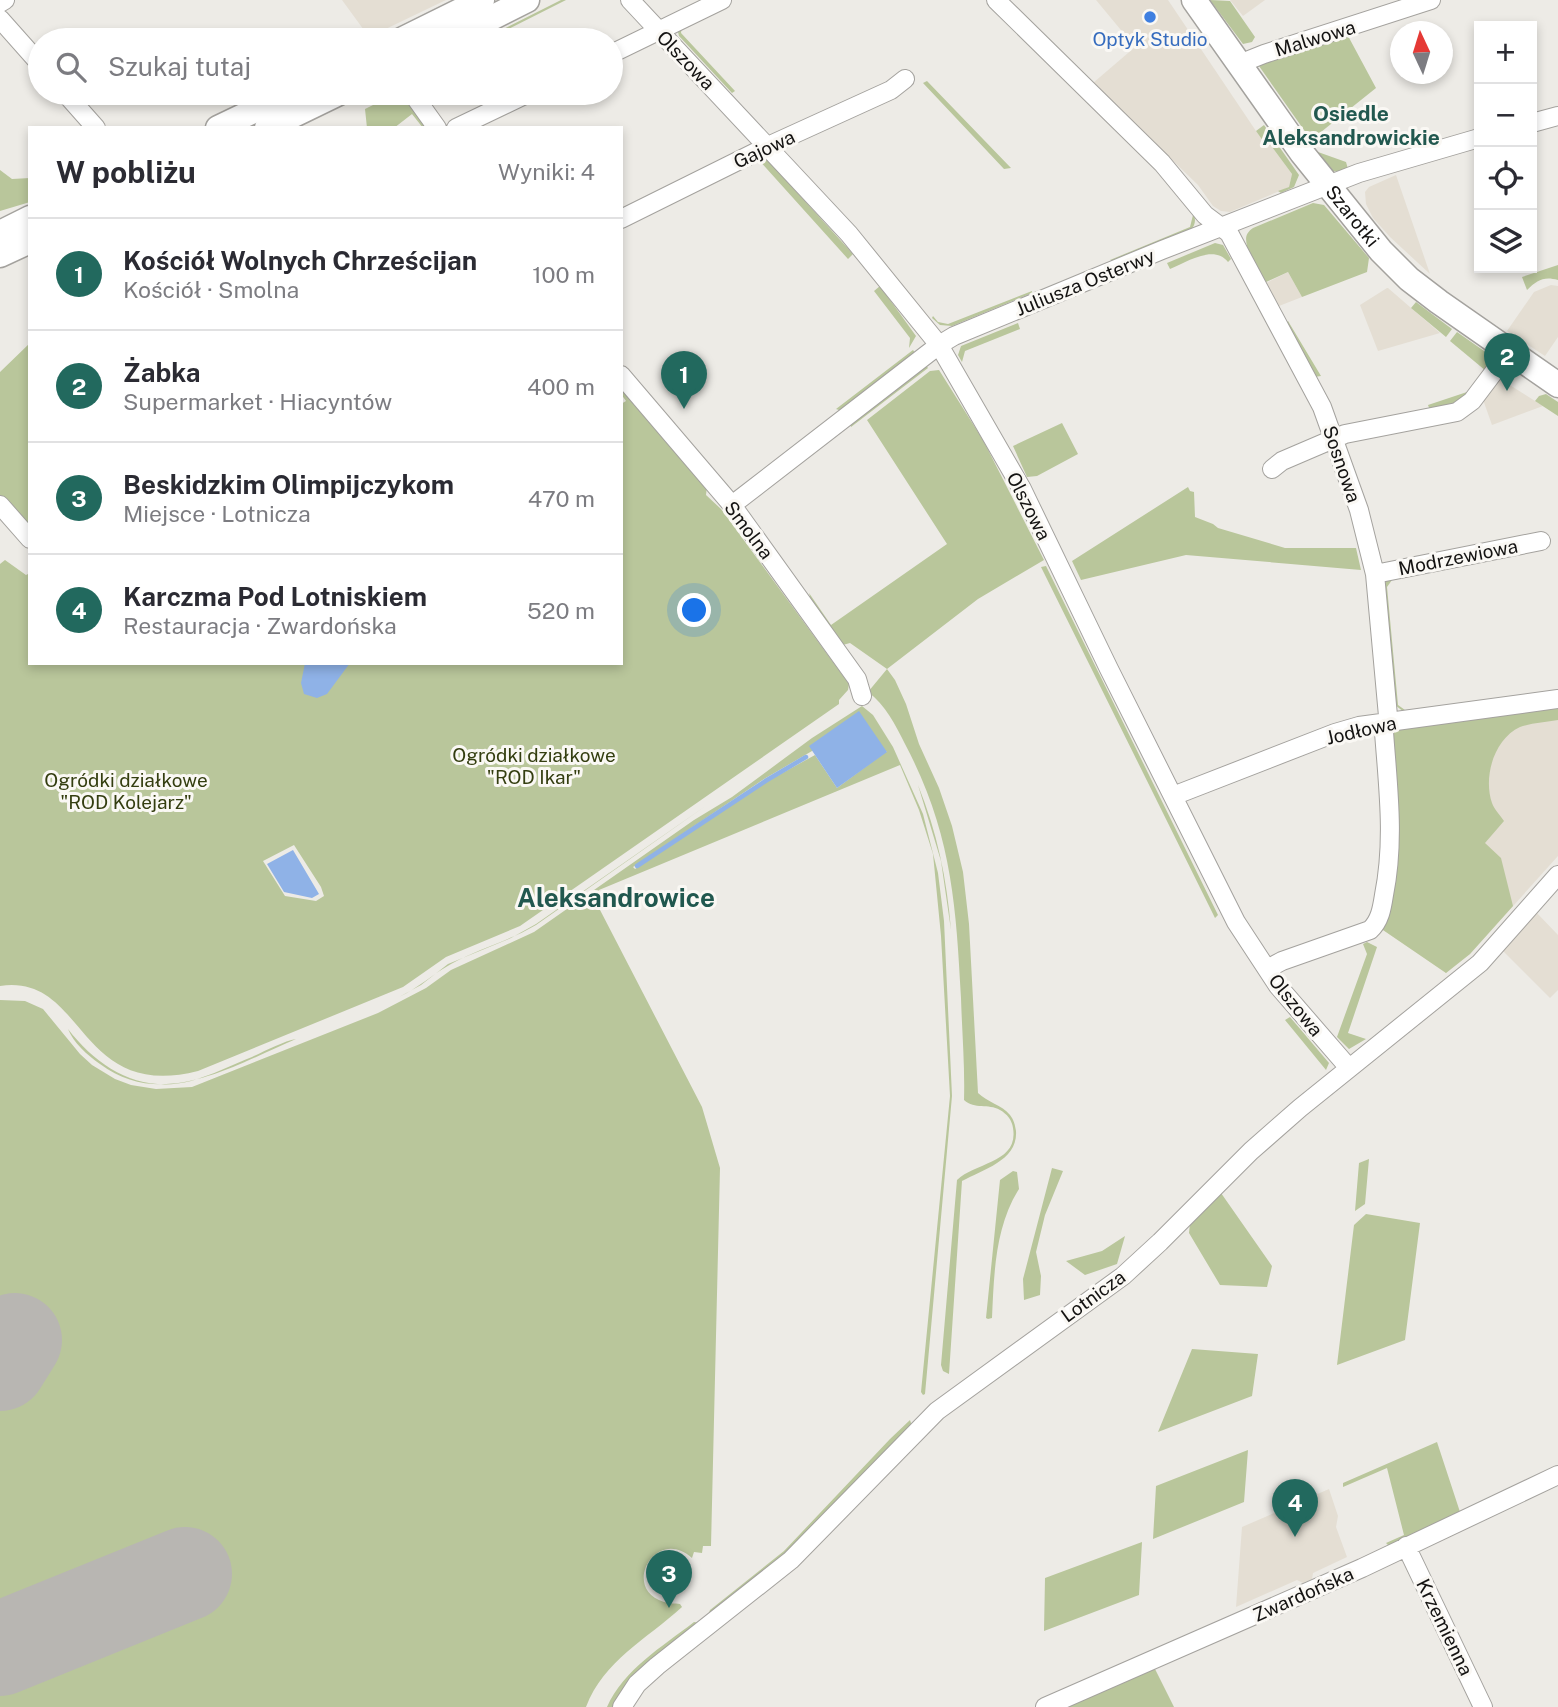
<!DOCTYPE html>
<html lang="pl">
<head>
<meta charset="utf-8">
<style>
  body { margin:0; font-family:"Public Sans",sans-serif; background:#f7f7f7; color:#2b2b33 }
  .controls { position:absolute; right:21px; top:21px; display:grid; overflow:hidden; border-radius:0px; box-shadow:0 4px 10px #0003 }
  .controls button { width:63px; height:63px; display:grid; place-items:center; padding:0; border:0; border-bottom:2px solid #e1e1e2; background:#fff; color:#2b2b33; font:35px sans-serif }
  .compass { position:absolute; left:1390px; top:21px; width:63px; height:63px; border-radius:50%; background:#fff; box-shadow:0 4px 10px #0003; rotate:356deg }
  .you { position:absolute; left:695px; top:611px; width:24px; height:24px; margin:-18px; border:5px solid #fff; border-radius:50%; background:#1a73e8; box-shadow:0 0 0 10px #1a73e833 }
  .badge { display:grid; place-items:center; width:46px; height:46px; border-radius:50%; background:#22695e; color:#fff; font-size:23px; font-weight:700 }
  .pin { position:absolute; translate:-50% -58px; filter:drop-shadow(0 2px 4px #0008) }
  .pin::after { content:''; position:absolute; top:37px; width:24px; height:21px; background:inherit; clip-path:polygon(0 0,100% 0,50% 100%) }
  .list { margin:0; padding:0; list-style:none }
  h2 { display:flex; justify-content:space-between; align-items:center; height:91px; margin:0; padding:0 28px; font-size:30px }
  h2 small { font-size:23px; font-weight:400; color:#7c7c81 }
  .list li { display:grid; grid-template-columns:46px 1fr auto; gap:21px; align-items:center; box-sizing:border-box; height:112px; padding:0 28px; border-top:2px solid #e1e1e2 }
  .list b { display:block; font-size:26px; white-space:nowrap }
  .list p { margin:0; font-size:23px; white-space:nowrap; color:#7c7c81 }
  .list em { font-size:23px; font-style:normal; color:#7c7c81 }
  .icon { flex:none; width:38px; height:38px; fill:none; stroke:currentColor; stroke-width:2; stroke-linecap:round; stroke-linejoin:round }
  .map { position:relative; flex:none; width:1558px; height:1707px; overflow:hidden }
  .search { position:absolute; background:#fff; box-shadow:0 4px 10px #0003; left:28px; top:28px; width:595px; height:77px; display:flex; align-items:center; gap:18px; box-sizing:border-box; padding:0 24px; border-radius:38px; color:#7c7c81; font-size:26px }
  .panel { position:absolute; background:#fff; box-shadow:0 4px 10px #0003; left:28px; top:126px; width:595px; height:539px; border-radius:0px }
  .map>svg:first-child { display:block }
</style>
</head>
<body>
<div class="map">
<svg width="1558" height="1707" viewBox="0 0 1558 1707">
  <rect width="100%" height="100%" fill="#edebe6"/>
  <!-- built -->
  <path fill="#e4ded3" d="M342,0H446L369,37Z
    M1096,0H1168L1256,131L1267,145L1269,143L1292,174L1289,187L1230,212L1221,211L1213,206L1198,185L1093,83L1135,47Z
    M1230,0H1265L1243,16Z
    M1396,175L1430,274L1390,237L1373,218L1366,204L1365,192L1369,187Z
    M1288,272L1302,297L1279,306L1266,283Z
    M1551,285L1558,286V337L1545,356L1507,331L1534,292Z
    M1387,288H1388L1440,333L1378,351L1360,305Z
    M1497,377L1543,406L1492,425L1481,394Z
    M1558,707V856L1470,954L1446,973L1383,930L1393,895L1399,838L1390,732Z
    M1535,911L1558,935V990L1550,998L1501,949Z
    M1329,1489L1338,1516L1336,1527L1347,1557L1313,1573L1312,1579L1303,1583L1297,1580L1236,1607L1242,1527Z"/>
  <!-- green -->
  <path fill="#b9c69b" fill-rule="evenodd" d="M561,0H566L487,40H482Z
    M1210,0L1230,1L1255,37L1252,42L1243,44Z
    M682,26L681,33L735,91L732,93L679,36L678,32Z
    M1347,34L1376,88L1311,140L1259,66L1260,63Z
    M927,81L1011,168L1004,169L923,83Z
    M400,94L405,96L429,128H423L412,114L394,128H367L365,109L393,95Z
    M1264,125L1299,175L1294,187L1281,193L1278,191L1289,187L1292,174L1269,143L1266,145L1256,131Z
    M1318,152L1346,162L1348,169C1329,176 1328,168 1316,154Z
    M763,155L853,254L848,259L757,158Z
    M0,170L12,179L30,178V202L0,211Z
    M1179,198H1182C1190,208 1201,218 1191,230L1113,261L1110,260L1190,227L1193,215Z
    M1313,203L1324,205L1369,258L1367,272L1302,297L1288,272L1264,283L1245,247L1247,246C1245,237 1246,233 1253,228Z
    M1215,243L1223,245L1231,259L1228,262C1214,244 1187,262 1170,269L1167,263Z
    M1558,265V280C1544,276 1537,280 1527,290L1522,277Z
    M880,286L916,336L909,348L910,338L874,291Z
    M1032,291V293L952,326L940,325L932,318L933,316L938,322L948,324Z
    M1416,302L1452,329L1446,337L1411,308Z
    M1288,321L1321,376L1314,377L1286,323Z
    M1018,323L1020,329L965,351L962,362L958,355L961,346Z
    M1457,332L1487,353L1490,363L1494,364L1492,368C1485,378 1478,390 1468,398C1449,415 1420,417 1396,422L1395,420L1431,413L1428,405L1476,389L1486,371L1450,341Z
    M30,343V529L0,496V372Z
    M913,350L916,354L842,411L836,409Z
    M925,364L928,368L851,427L850,423Z
    M939,370L983,440L1044,560L978,599L887,669L895,680L906,704L919,744L939,788L952,826L963,872L969,924L978,1093C987,1102 1002,1105 1010,1115C1014,1120 1015,1125 1016,1131C1018,1160 984,1169 962,1181L949,1374L943,1371L941,1365L957,1180C976,1162 1019,1163 1013,1128C1012,1120 1007,1114 1000,1110C988,1103 975,1110 964,1100C965,1066 962,1032 961,998C956,902 951,831 905,744C896,726 885,704 868,692L887,669L850,643L839,646L812,604L809,593L831,625L947,544L867,420L930,371Z
    M621,384L707,486L706,495L721,509L849,684L848,690L839,700V704L520,926L446,957L403,987L198,1071C76,1102 86,973 0,986V564L5,560L26,575L30,573V663H621V404L626,401L621,394ZM294,845L321,887L324,896L316,901L285,896L263,861Z
    M1546,394L1558,402V416L1535,401L1539,396Z
    M1062,423L1078,454L1037,476L1027,477L1013,446Z
    M1188,487L1190,491L1194,492L1195,517L1213,524L1218,528L1285,548H1356L1361,570L1186,555L1081,580L1072,561Z
    M1046,566L1218,915L1215,918L1041,567Z
    M1392,576L1398,579L1392,580L1387,587L1398,705L1405,710L1424,709L1404,712L1395,705L1384,586L1387,578Z
    M1558,704V720C1546,722 1531,723 1520,727C1494,739 1483,777 1492,803C1494,809 1500,815 1504,821L1485,843L1501,858L1513,906L1470,954L1446,973L1383,930L1393,895L1399,838L1391,729Z
    M862,706L873,715L893,747L923,814L938,873L944,921L952,1096L925,1394L923,1395L921,1392L950,1096L941,936L933,854L919,810L900,765L599,890V908L702,1107L720,1168L711,1546H703L702,1553L694,1552L692,1558C656,1525 620,1589 664,1602C669,1604 675,1603 680,1604L682,1607C646,1640 604,1660 586,1707H0V1000L25,1001L43,1009L80,1054L92,1065L115,1079L131,1085L156,1089L192,1087L378,1013L426,988L451,970L534,932L694,820L732,797L812,738ZM812,751H887L837,788L815,755L768,781L635,869L633,867L764,779Z
    M918,785C937,832 947,879 951,930L941,861Z
    M707,805L536,925C509,941 478,949 451,964C433,974 418,988 399,997L421,985L448,964L511,938L536,924Z
    M1367,942L1377,947L1348,1033L1366,1039L1349,1049L1337,1037L1367,954L1363,944Z
    M1290,1017L1329,1063L1326,1070L1285,1020Z
    M68,1029C98,1068 140,1094 191,1081C212,1075 232,1065 252,1057C265,1051 284,1041 296,1039C235,1065 162,1111 100,1064C87,1055 73,1042 68,1029Z
    M1369,1159L1365,1204L1355,1211L1359,1163Z
    M1052,1168L1063,1171L1045,1215L1036,1252L1041,1276L1040,1295L1024,1300L1023,1279Z
    M1013,1171L1017,1172L1019,1189C995,1227 994,1274 992,1318L988,1319L986,1318L1000,1180Z
    M1221,1193L1272,1266L1267,1287L1220,1285L1189,1233L1190,1223Z
    M1366,1214L1420,1223L1405,1340L1337,1365L1354,1225Z
    M1125,1236L1117,1264L1085,1275L1066,1261L1102,1251Z
    M1192,1349L1258,1354L1252,1396L1158,1432Z
    M910,1420L912,1426L787,1555L708,1615L710,1610L784,1551L890,1439Z
    M1437,1442L1460,1512L1390,1547L1386,1543L1404,1535L1387,1468L1343,1487V1483Z
    M1248,1450L1244,1502L1153,1539L1156,1486Z
    M1142,1542L1139,1595L1044,1631L1045,1578Z
    M655 1576a16 16 0 1 1 32 0a16 16 0 1 1-32 0Z
    M694,1622L700,1623L615,1707H607C624,1669 662,1647 694,1622Z
    M1154,1667L1174,1707H1060Z"/>
  <!-- water -->
  <path fill="#8fb2e7" d="M305,663H350L327,694L317,698L304,694L301,683Z
    M859,711L887,752L837,788L809,746Z
    M293,850L319,894L312,898L284,892L267,864Z"/>
  <g fill="none" stroke-linecap="round" stroke-linejoin="round">
    <!-- stream -->
    <path stroke="#8fb2e7" stroke-width="4.5" d="M637,866L767,780L806,757"/>
    <!-- runway -->
    <path stroke="#b8b6b2" stroke-width="94" d="M0,1364L15,1340
      M0,1649L185,1574"/>
    <defs>
      <path id="street" d="M630,0L849,234L939,345L1022,489L1109,669L1236,922L1278,986L1349,1068
        M996,0L1162,163L1205,215L1229,233L1322,407L1359,510L1375,574L1388,716L1384,732C1388,787 1395,840 1384,895C1382,908 1380,921 1370,930L1282,961L1267,969
        M0,3L5,0
        M0,19L40,64
        M611,54L722,0
        M1239,64L1264,54L1431,0
        M65,93L96,128
        M412,93L437,128
        M1532,123L1558,116
        M456,128L529,93
        M621,219L768,146L891,90L905,79
        M621,375L732,505L857,679L862,696
        M1272,469L1282,461L1345,434L1457,412L1472,401L1509,352
        M0,505L30,539
        M732,505L939,345L954,336L1162,250L1359,173L1479,138
        M1375,574L1541,541
        M1173,796L1335,733L1359,726L1558,699
        M1406,1546L1483,1707
        M622,1707L637,1684L657,1666L791,1560L937,1411L1123,1276L1160,1242L1251,1151L1300,1108L1480,963L1558,875
        M1045,1707L1362,1568L1558,1475"/>
      <g id="secondary">
        <path id="s1" d="M1194,0L1302,153L1381,251L1409,279L1439,302L1558,385"/>
        <path d="M401,40L482,0"/>
        <path d="M448,40L527,0"/>
        <path d="M218,128L291,93"/>
        <path d="M267,128L339,93"/>
        <path d="M0,233L30,218"/>
        <path d="M0,255L30,241"/>
      </g>
    </defs>
    <!-- street casing -->
    <use href="#street" stroke="#a4a29e" stroke-width="20"/>
    <!-- secondary casing -->
    <use href="#secondary" stroke="#a4a29e" stroke-width="27"/>
    <!-- street -->
    <use href="#street" stroke="#fff" stroke-width="18"/>
    <!-- secondary -->
    <use href="#secondary" stroke="#fff" stroke-width="24"/>
  </g>
  <!-- markers -->
  <circle fill="#3f7fe0" stroke="#faf8f4" stroke-width="2.5" cx="1150" cy="17" r="7"/>
  <g text-anchor="middle" dominant-baseline="central" stroke-width="6" stroke-linejoin="round" paint-order="stroke">
    <!-- street labels -->
    <g font-size="19" fill="#141312" stroke="#faf8f4">
      <text transform="translate(1315 38) rotate(-17)">Malwowa</text>
      <text transform="translate(686 60) rotate(46)">Olszowa</text>
      <text transform="translate(764 149) rotate(-25)">Gajowa</text>
      <text stroke="none"><textPath href="#s1" startOffset="268">Szarotki</textPath></text>
      <text transform="translate(1085 282) rotate(-22)">Juliusza Osterwy</text>
      <text transform="translate(1342 464) rotate(71)">Sosnowa</text>
      <text transform="translate(1029 506) rotate(63)">Olszowa</text>
      <text transform="translate(749 530) rotate(53)">Smolna</text>
      <text transform="translate(1458 557) rotate(-11)">Modrzewiowa</text>
      <text transform="translate(1361 730) rotate(-13)">Jodłowa</text>
      <text transform="translate(1296 1005) rotate(51)">Olszowa</text>
      <text transform="translate(1093 1296) rotate(-36)">Lotnicza</text>
      <text transform="translate(1303 1594) rotate(-24)">Zwardońska</text>
      <text transform="translate(1445 1627) rotate(64)">Krzemienna</text>
    </g>
    <!-- shop labels -->
    <g font-size="19" fill="#366cbe" stroke="#faf8f4">
      <text x="1150" y="39">Optyk Studio</text>
    </g>
    <!-- park labels -->
    <g font-size="19" fill="#343e10" stroke="#faf8f4">
      <text x="534" y="755">Ogródki działkowe<tspan x="534" dy="22">"ROD Ikar"</tspan></text>
      <text x="126" y="780">Ogródki działkowe<tspan x="126" dy="22">"ROD Kolejarz"</tspan></text>
    </g>
    <!-- neighbourhood labels -->
    <g font-size="21" font-weight="bold" fill="#21584f" stroke="#faf8f4">
      <text x="1351" y="113">Osiedle<tspan x="1351" dy="24">Aleksandrowickie</tspan></text>
    </g>
    <!-- district labels -->
    <g font-size="26" font-weight="bold" fill="#21584f" stroke="#faf8f4">
      <text x="616" y="897">Aleksandrowice</text>
    </g>
  </g>
</svg>
<div class="controls">
<button>+</button>
<button>−</button>
<button><svg class="icon" aria-label="locate" viewBox="0 0 24 24"><circle cx="12" cy="12" r="6"/><path d="M12 2v4M12 18v4M2 12h4M18 12h4"/></svg></button>
<button><svg class="icon" aria-label="layers" viewBox="0 0 24 24"><path d="M12 4l9 5-9 5-9-5zM3 14l9 5 9-5"/></svg></button>
</div>
<svg class="compass" viewBox="-18 -18 36 36"><path d="M0-13l5 13h-10z" fill="#e53935"/><path d="M0 13l5-13h-10z" fill="#7c7c81"/></svg>
<div class="you"></div>
<div class="pin badge" style="left:684px;top:409px">1</div>
<div class="pin badge" style="left:1507px;top:391px">2</div>
<div class="pin badge" style="left:669px;top:1608px">3</div>
<div class="pin badge" style="left:1295px;top:1537px">4</div>
<div class="search"><svg class="icon" aria-label="search" viewBox="0 0 24 24"><circle cx="10" cy="10" r="6"/><path d="M15 15l6 6"/></svg>Szukaj tutaj</div>
<section class="panel">
<h2>W pobliżu<small>Wyniki: 4</small></h2>
<ul class="list">
<li><span class="badge">1</span><div><b>Kościół Wolnych Chrześcijan</b><p>Kościół · Smolna</p></div><em>100 m</em></li>
<li><span class="badge">2</span><div><b>Żabka</b><p>Supermarket · Hiacyntów</p></div><em>400 m</em></li>
<li><span class="badge">3</span><div><b>Beskidzkim Olimpijczykom</b><p>Miejsce · Lotnicza</p></div><em>470 m</em></li>
<li><span class="badge">4</span><div><b>Karczma Pod Lotniskiem</b><p>Restauracja · Zwardońska</p></div><em>520 m</em></li>
</ul>
</section>
</div>
</body>
</html>
